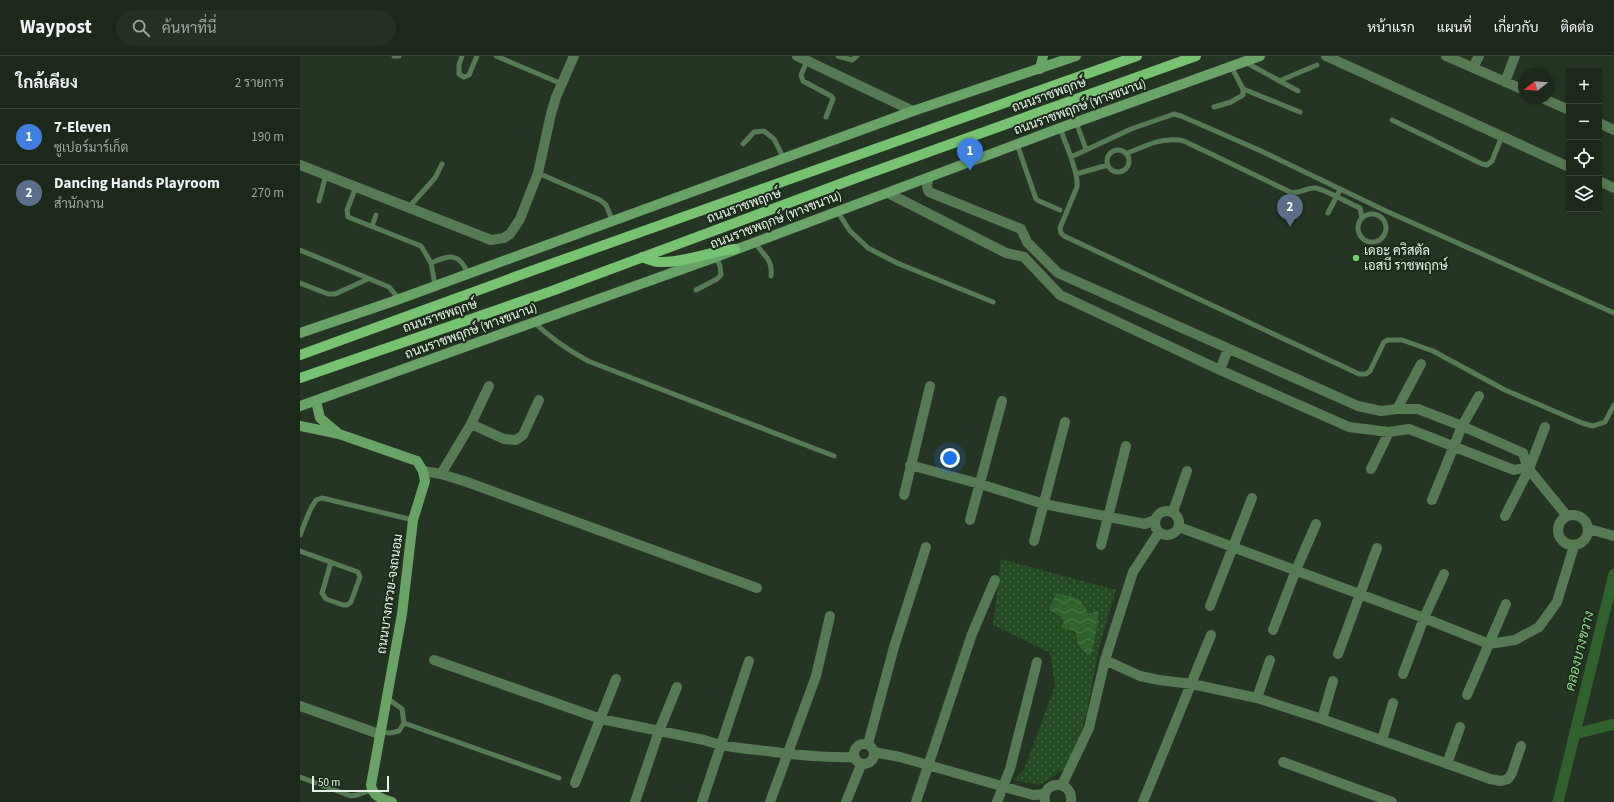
<!DOCTYPE html>
<html lang="th">
<head>
<meta charset="utf-8">
<style>
  body { margin:0; font-family:"Source Sans 3",Sarabun,sans-serif; background:#253023; color:#f1f3f6 }
  .controls { position:absolute; right:12px; top:12px; display:grid; overflow:hidden; border-radius:0px; box-shadow:0 2px 6px #0003 }
  .controls button { width:36px; height:36px; display:grid; place-items:center; padding:0; border:0; border-bottom:1px solid #3a4439; background:#1c281a; color:#f1f3f6; font:20px sans-serif }
  .compass { position:absolute; left:1218px; top:12px; width:36px; height:36px; border-radius:50%; background:#1c281a; box-shadow:0 2px 6px #0003; rotate:253deg }
  .scale { position:absolute; left:12px; bottom:10px; width:77px; box-sizing:border-box; padding-left:4px; border:2px solid #e7f2e6; border-top:0; font-size:11px; line-height:14px; white-space:nowrap; color:#e7f2e6; -webkit-text-stroke:3px #1b2b1a; paint-order:stroke }
  .you { position:absolute; left:650px; top:402px; width:14px; height:14px; margin:-10px; border:3px solid #fff; border-radius:50%; background:#1a73e8; box-shadow:0 0 0 6px #1a73e833 }
  .badge { display:grid; place-items:center; width:26px; height:26px; border-radius:50%; background:#db2777; color:#fff; font-size:13px; font-weight:700 }
  .pin { position:absolute; translate:-50% -33px; filter:drop-shadow(0 1px 2px #0008) }
  .pin::after { content:''; position:absolute; top:21px; width:14px; height:12px; background:inherit; clip-path:polygon(0 0,100% 0,50% 100%) }
  .list { margin:0; padding:0; list-style:none }
  h2 { display:flex; justify-content:space-between; align-items:center; height:52px; margin:0; padding:0 16px; font-size:17px }
  h2 small { font-size:13px; font-weight:400; color:#a0a6a2 }
  .list li { display:grid; grid-template-columns:26px 1fr auto; gap:12px; align-items:center; box-sizing:border-box; height:56px; padding:0 16px; border-top:1px solid #3a4439 }
  .list b { display:block; font-size:15px; white-space:nowrap }
  .list p { margin:0; font-size:13px; white-space:nowrap; color:#a0a6a2 }
  .list em { font-size:13px; font-style:normal; color:#a0a6a2 }
  .icon { flex:none; width:22px; height:22px; fill:none; stroke:currentColor; stroke-width:2; stroke-linecap:round; stroke-linejoin:round }
  .map { position:relative; flex:none; width:1314px; height:746px; overflow:hidden }
  header { display:flex; align-items:center; gap:24px; box-sizing:border-box; height:56px; padding:0 20px; background:#1c281a; border-bottom:1px solid #3a4439 }
  header strong { font-size:19px }
  nav { display:flex; gap:22px; margin-inline-start:auto; font-size:14px }
  .search { width:280px; height:36px; background:#253023; display:flex; align-items:center; gap:10px; box-sizing:border-box; padding:0 14px; border-radius:22px; color:#a0a6a2; font-size:15px }
  main { display:flex }
  aside { flex:1; background:#1c281a }
  .map>svg:first-child { display:block }
</style>
</head>
<body>
<header>
<strong>Waypost</strong>
<div class="search"><svg class="icon" aria-label="search" viewBox="0 0 24 24"><circle cx="10" cy="10" r="6"/><path d="M15 15l6 6"/></svg>ค้นหาที่นี่</div>
<nav><a>หน้าแรก</a><a>แผนที่</a><a>เกี่ยวกับ</a><a>ติดต่อ</a></nav>
</header>
<main>
<aside>
<h2>ใกล้เคียง<small>2 รายการ</small></h2>
<ul class="list">
<li><span class="badge" style="background:#3f7fe0">1</span><div><b>7-Eleven</b><p>ซูเปอร์มาร์เก็ต</p></div><em>190 m</em></li>
<li><span class="badge" style="background:#5c6f8a">2</span><div><b>Dancing Hands Playroom</b><p>สำนักงาน</p></div><em>270 m</em></li>
</ul>
</aside>
<div class="map">
<svg width="1314" height="746" viewBox="0 0 1314 746">
  <defs>
    <pattern id="green-dots" width="8" height="8" patternUnits="userSpaceOnUse"><rect width="8" height="8" fill="#254b22"/><path d="M2 2h.1M6 6h.1" fill="none" stroke="#456542" stroke-width="1.8" stroke-linecap="round"/></pattern>
    <pattern id="water-waves" width="16" height="10" patternUnits="userSpaceOnUse"><rect width="16" height="10" fill="#2f622c"/><path d="M0 5q4-4 8 0t8 0" fill="none" stroke="#4d794b"/></pattern>
  </defs>
  <rect width="100%" height="100%" fill="#253523"/>
  <!-- green -->
  <path fill="url(#green-dots)" d="M701,503L816,534L799,591L788,652L776,693L767,711L740,729L713,724L724,714L755,630L750,597L693,569Z"/>
  <!-- water -->
  <path fill="url(#water-waves)" d="M756,537L771,540L780,544L789,558L798,555V564L792,597L787,599L778,589L775,575L761,572L764,566L761,560L749,554Z"/>
  <g fill="none" stroke-linecap="round" stroke-linejoin="round">
    <!-- canal -->
    <path stroke="#2f622c" stroke-width="11" d="M1275,678L1314,668
      M1258,746L1314,518"/>
    <!-- lane -->
    <path stroke="#567a53" stroke-width="5" d="M94,0H99
      M162,0L159,9V18L164,21L169,19L177,0
      M196,0L262,28
      M538,0L552,4L557,0
      M507,5L501,19L503,25L531,40L533,43L526,61
      M945,6L998,35
      M979,25L1017,9
      M943,33L1000,56
      M914,51L931,46L943,39V33L931,10
      M1092,64L1182,108L1187,109L1192,105L1202,80
      M776,66L786,93
      M760,72L771,101L776,118L777,125V131L760,172L761,177L764,180L1059,318H1066L1070,315L1084,286L1088,284H1102L1133,295L1205,334L1282,367L1293,370L1305,366L1314,349
      M443,88L454,76L464,75L474,83L484,103
      M717,88L736,143L739,145L760,154
      M807 105a11 11 0 1 1 22 0a11 11 0 1 1-22 0Z
      M826,98C845,90 863,80 884,85L990,136C999,139 1006,131 1015,132C1027,134 1048,147 1060,152L1062,162
      M771,101L831,73L874,58L881,60L959,94L1086,155L1314,257
      M238,117L300,144L306,149L313,166
      M776,118L808,109
      M56,131L47,154L48,161L121,190L131,207L135,229
      M19,145L26,119
      M109,151L135,122L142,108
      M537,155L550,175L568,192L597,207L693,246
      M1028,157L1040,134
      M1058 172a14 14 0 1 1 28 0a14 14 0 1 1-28 0Z
      M72,170L76,159
      M455,186C463,200 473,202 471,220
      M0,194L89,231L99,243
      M131,207C150,199 158,196 168,217
      M0,227L28,238H35L68,223
      M396,234L417,223L421,219L420,210L416,201
      M234,266C250,282 268,294 288,305L534,400
      M0,479L10,454L16,444L22,442L113,464
      M0,495L58,516L60,521L51,546L47,549H43L26,543L22,537L31,506
      M104,667L259,722
      M80,676L90,677L99,675L104,667L102,653L87,642
      M0,721L51,740L57,739L72,734"/>
    <!-- street -->
    <path stroke="#567a53" stroke-width="10" d="M497,0L613,55
      M1026,0L1269,111
      M1146,0L1224,34
      M1173,11L1179,0
      M1205,26L1215,0
      M1242,42L1269,54
      M1299,67L1314,74
      M0,109L191,184L204,182L210,178L220,163L238,117L251,58L256,41L274,0
      M628,122L627,131L629,136L721,173L727,186L758,217L1058,350L1081,355L1097,353H1118L1162,370L1223,397L1227,411L1267,460
      M1299,125L1314,132
      M588,137L706,197L724,201L760,239L920,314L1049,371L1089,376L1109,373L1214,414L1227,411
      M920,314L928,293
      M1097,353L1121,308
      M171,368L189,330
      M610,409L680,428L744,448L845,468L855,464
      M1071,413L1089,376
      M123,415L141,418L167,426L457,532
      M141,418L171,368L204,383L216,384L223,379L239,344
      M604,439L630,330
      M1132,444L1162,370L1179,340
      M855 467a12 12 0 1 1 24 0a12 12 0 1 1-24 0Z
      M873,456L887,415
      M1258 474a15 15 0 1 1 30 0a15 15 0 1 1-30 0Z
      M1205,460L1229,413L1245,371
      M670,464L702,345
      M879,471L1124,562L1189,588L1215,584L1239,571L1257,546L1274,490
      M1289,473L1314,480
      M734,485L765,366
      M801,489L826,390
      M910,550L952,442
      M973,574L996,514L1016,468
      M1038,598L1077,492
      M134,604L301,663L404,684C424,691 446,693 467,695C496,699 525,702 553,701
      M805,604L840,620L859,624L892,628L957,642L1022,663L1190,723L1201,725L1208,723L1212,717L1221,690
      M1103,618L1124,562L1144,518
      M1167,639L1206,548
      M957,642L970,604
      M0,650L79,678
      M1022,663L1033,625
      M1082,684L1093,647
      M554 698a10 10 0 1 1 20 0a10 10 0 1 1-20 0Z
      M568,688L594,591L626,491
      M574,696L600,701L733,739L745,738
      M983,706L1092,746
      M1147,708L1160,671
      M275,727L316,623
      M762,729L789,672L805,604L833,516L859,476
      M335,746L359,675L377,631
      M402,746L449,605
      M470,746L516,620L530,560
      M546,746L561,709
      M616,746L672,578L695,524
      M697,746L710,713L737,606
      M745,746C741,723 774,723 771,746
      M843,746L911,579"/>
    <!-- secondary -->
    <path stroke="#69a365" stroke-width="10" d="M740,13L743,0
      M0,277L94,245L613,55L776,0
      M16,345L20,362L38,377
      M0,350L416,201L760,72L960,0
      M0,370L39,378L117,405L123,415L125,425L113,464L102,558L71,729C73,741 82,743 92,746"/>
    <!-- primary -->
    <path stroke="#77c372" stroke-width="10" d="M342,201C348,203 355,206 360,206C385,207 410,195 435,193
      M0,299L245,210L837,0
      M0,322L249,236L556,122L896,0"/>
  </g>
  <!-- markers -->
  <circle fill="#6ad364" stroke="#1b2b1a" stroke-width="1.5" cx="1056" cy="202" r="4"/>
  <g text-anchor="middle" dominant-baseline="central" stroke-width="4" stroke-linejoin="round" paint-order="stroke">
    <!-- street labels -->
    <g font-size="13" fill="#e7f2e6" stroke="#1b2b1a">
      <text transform="translate(749 39) rotate(-20)">ถนนราชพฤกษ์</text>
      <text transform="translate(780 51) rotate(-20)">ถนนราชพฤกษ์ (ทางขนาน)</text>
      <text transform="translate(444 150) rotate(-20)">ถนนราชพฤกษ์</text>
      <text transform="translate(476 164) rotate(-21)">ถนนราชพฤกษ์ (ทางขนาน)</text>
      <text transform="translate(140 260) rotate(-19)">ถนนราชพฤกษ์</text>
      <text transform="translate(171 275) rotate(-20)">ถนนราชพฤกษ์ (ทางขนาน)</text>
      <text transform="translate(90 538) rotate(-82)">ถนนบางกรวย-จงถนอม</text>
    </g>
    <!-- poi labels -->
    <g font-size="13" fill="#e7f2e6" stroke="#1b2b1a" text-anchor="start">
      <text x="1064" y="195">เดอะ คริสตัล<tspan x="1064" dy="15">เอสบี ราชพฤกษ์</tspan></text>
    </g>
    <!-- water labels -->
    <g font-size="14" font-style="italic" fill="#8dd687" stroke="#1b2b1a">
      <text transform="translate(1280 595) rotate(-76)">คลองบางขวาง</text>
    </g>
  </g>
</svg>
<div class="controls">
<button>+</button>
<button>−</button>
<button><svg class="icon" aria-label="locate" viewBox="0 0 24 24"><circle cx="12" cy="12" r="6"/><path d="M12 2v4M12 18v4M2 12h4M18 12h4"/></svg></button>
<button><svg class="icon" aria-label="layers" viewBox="0 0 24 24"><path d="M12 4l9 5-9 5-9-5zM3 14l9 5 9-5"/></svg></button>
</div>
<svg class="compass" viewBox="-18 -18 36 36"><path d="M0-13l5 13h-10z" fill="#e53935"/><path d="M0 13l5-13h-10z" fill="#a0a6a2"/></svg>
<div class="scale">50 m</div>
<div class="you"></div>
<div class="pin badge" style="left:670px;top:115px;background:#3f7fe0">1</div>
<div class="pin badge" style="left:990px;top:171px;background:#5c6f8a">2</div>
</div>
</main>
</body>
</html>
